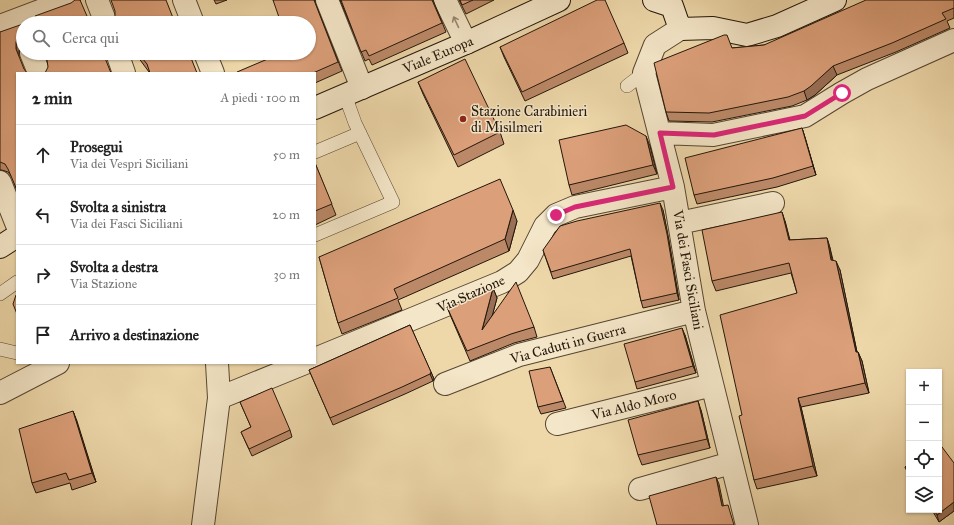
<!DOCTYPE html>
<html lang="it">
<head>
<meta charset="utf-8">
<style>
  body { margin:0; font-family:"IM FELL Great Primer",serif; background:#f6f6f6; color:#222 }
  .controls { position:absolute; right:12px; bottom:12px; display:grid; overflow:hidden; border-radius:0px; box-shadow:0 1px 3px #0004 }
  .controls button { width:36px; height:36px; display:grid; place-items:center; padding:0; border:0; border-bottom:1px solid #e0e0e0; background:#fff; color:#222; font:20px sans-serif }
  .stop { position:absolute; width:12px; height:12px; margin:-9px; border:3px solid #db2777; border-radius:50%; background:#fff }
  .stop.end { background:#db2777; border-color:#fff; box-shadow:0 1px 4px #0008 }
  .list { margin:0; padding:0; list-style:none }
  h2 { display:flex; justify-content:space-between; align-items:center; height:52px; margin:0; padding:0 16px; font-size:17px }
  h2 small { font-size:13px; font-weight:400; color:#767676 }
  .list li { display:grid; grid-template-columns:26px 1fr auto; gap:12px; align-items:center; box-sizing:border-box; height:60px; padding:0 16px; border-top:1px solid #e0e0e0 }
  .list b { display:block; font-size:15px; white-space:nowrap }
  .list p { margin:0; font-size:13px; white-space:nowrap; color:#767676 }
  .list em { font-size:13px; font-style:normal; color:#767676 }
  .icon { flex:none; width:22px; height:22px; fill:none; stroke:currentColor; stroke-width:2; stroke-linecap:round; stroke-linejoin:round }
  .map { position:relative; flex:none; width:954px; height:525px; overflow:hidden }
  .search { position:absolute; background:#fff; box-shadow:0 1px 3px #0004; left:16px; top:16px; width:300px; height:44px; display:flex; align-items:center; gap:10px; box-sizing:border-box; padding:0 14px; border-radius:22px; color:#767676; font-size:15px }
  .panel { position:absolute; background:#fff; box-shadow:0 1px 3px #0004; left:16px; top:72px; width:300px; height:292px; border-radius:0px }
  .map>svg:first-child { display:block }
</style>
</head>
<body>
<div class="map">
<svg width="954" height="525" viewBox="0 0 954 525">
  <rect width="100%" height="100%" fill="#eed8aa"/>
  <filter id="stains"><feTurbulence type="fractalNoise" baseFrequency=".005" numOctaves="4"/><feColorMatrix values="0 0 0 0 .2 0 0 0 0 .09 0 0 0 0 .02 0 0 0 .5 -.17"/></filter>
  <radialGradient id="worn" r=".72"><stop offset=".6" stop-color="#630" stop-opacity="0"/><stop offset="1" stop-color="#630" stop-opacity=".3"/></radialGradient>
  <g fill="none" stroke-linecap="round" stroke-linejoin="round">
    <defs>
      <path id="lane" d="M627,86L644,73
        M315,152L360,133
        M315,235L393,202L355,123L345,95
        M0,294L17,282
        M0,349L17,353"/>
      <path id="street" d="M97,0L106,23
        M184,0L193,23
        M327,0L362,88
        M445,0L466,43
        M0,26L69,0
        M680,29L655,45L644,73L673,187L694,311L747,525
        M31,53L39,73
        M117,53L124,73
        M205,53L213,73
        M660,133L713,135L805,116L842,93L867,79L954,40
        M0,182L17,225
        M679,223L773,203
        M315,359L502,282L518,272L528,260L545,226L556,215L575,207L673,187
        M445,384L519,355L694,311
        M0,393L58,363
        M219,398L305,363
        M557,424L712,385
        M640,489L731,463
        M203,525L219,398L217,363"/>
      <path id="secondary" d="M654,0L672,6L680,29L713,28L747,35L777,26L835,0
        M315,108L466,43L559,0
        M0,247L17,236"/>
    </defs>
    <!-- lane casing -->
    <use href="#lane" stroke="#564632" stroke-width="14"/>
    <!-- street casing -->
    <use href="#street" stroke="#564632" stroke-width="24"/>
    <!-- secondary casing -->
    <use href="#secondary" stroke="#23160a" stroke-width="24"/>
    <!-- lane -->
    <use href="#lane" stroke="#f4e6c8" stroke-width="13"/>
    <!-- street -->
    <use href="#street" stroke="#f4e6c8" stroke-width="22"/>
    <!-- secondary -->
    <use href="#secondary" stroke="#f4e6c8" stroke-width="22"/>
  </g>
  <!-- wall -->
  <path fill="#bc8968" stroke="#23160a" d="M214,0H227L216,4Z
    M273,0H315V3L342,71L315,83V73H237L309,53Z
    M340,0H433L446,32L372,65L369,59L365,61Z
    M459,0H494L466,14Z
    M954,0V18L947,21L950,28L896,52L837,75L815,95L807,100L792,106L712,122L669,121L666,112L732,48L764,45Z
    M0,32L21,45L19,51L17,73V191L12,177L8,172L2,170H0Z
    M624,43L628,53L525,101L504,57L500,47Z
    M135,53H190L149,72Z
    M418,82L500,132L504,144L458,167L423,94Z
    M802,128L816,175L777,187L697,204L694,195Z
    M650,146L657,174L572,195L569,185Z
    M315,163L336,215L315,225Z
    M663,210L669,241L679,300L643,308L641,301L631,256L553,279L543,250Z
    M517,221L509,251L398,300L402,310L342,334L338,323L319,257Z
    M785,221L790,240L827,238L830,248L833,260L840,270L857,352H858L862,361L869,393L801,407L817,476L757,489L754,480L742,415L797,293L791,273L716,291L712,281Z
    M493,288L497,298L492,316L534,327L537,337L514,343L470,361L451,317L447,307Z
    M410,325L434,379L433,381L405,394L333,425L309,370Z
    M685,335L696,373L637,389L635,382Z
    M550,367L566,408L541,414L538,407Z
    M240,402L290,430L292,437L252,456L241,432L251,427Z
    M701,410L710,448L642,465L638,455Z
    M73,411L96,482L72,490L70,483L36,493L32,483Z
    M954,463V511L939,522L932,510H939Z
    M909,464V476L905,467Z"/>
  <!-- shaded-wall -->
  <path fill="#996f55" stroke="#23160a" d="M23,33V44L21,45L19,51V58L16,49V42L18,36Z
    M833,66L837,75L815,95L807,100L804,91Z
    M802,128L805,137L816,175L813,166Z
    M646,136L650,146L657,174L653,165Z
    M660,203L663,210L669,241L679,300L677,293Z
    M513,210L517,221L509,251L505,239Z
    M782,212L785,221L792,250L789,240Z
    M827,238L830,248L834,270L831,260Z
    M836,261L840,270L859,362L856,352Z
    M493,288L497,298L486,339L482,330Z
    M682,328L685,335L696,373L693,366Z
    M858,352L862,361L869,393L865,383Z
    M431,372L434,379L433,381L430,374Z
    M798,398L801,407L817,476L813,466Z
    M698,401L701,410L710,448L707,439Z
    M73,411L77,421L96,482L92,473Z
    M716,477L719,484L725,513L722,506Z
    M954,502V511L939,522L937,515Z"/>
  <!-- building -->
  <path fill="#db9f79" stroke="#23160a" d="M75,0H80L90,23H25L36,19L35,16L71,3Z
    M111,0H166L175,23H115L113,21L115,16V11Z
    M273,0H314L338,62L313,73H238L237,72L270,58L268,53H309V23H281Z
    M341,0H432L442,23L369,56L366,50L361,52Z
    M460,0H473L462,5Z
    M597,0H605L624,43L522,92L500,47Z
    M866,0H954V8L942,13L946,19L892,43L833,66L811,86L804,91L788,97L709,113L666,112L654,63L724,35H727L732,48L764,45Z
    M23,24V33L18,36L16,42V49L24,69L27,73H17V190L8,169L5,164L0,162V32Z
    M45,53H103L111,73H45L48,67L47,60Z
    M138,53H189L197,73H150L147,64Z
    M465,59L500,132L454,155L418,82Z
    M626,125L646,136L653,165L569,185L559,140Z
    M802,128L813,166L773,178L694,195L685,158Z
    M315,163L332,204L315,211Z
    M500,179L513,210L505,239L394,289L398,298L338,323L319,257Z
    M660,203L667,234L677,293L641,301L630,249L551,272L543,250L560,226L577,221Z
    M782,212L789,240L827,238L831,260L836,261L856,352H858L865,383L798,398L813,466L754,480L739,416L742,415L720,315L797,293L789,263L712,281L702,230Z
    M516,282L534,327L511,334L467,351L447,307L493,288L482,330Z
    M17,294V314L13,304L16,295Z
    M410,325L431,372L430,374L402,387L330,418L309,370Z
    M682,328L693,366L635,382L624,344Z
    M550,367L563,401L538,407L529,371Z
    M272,388L290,430L249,449L241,432L251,427L240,402Z
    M698,401L707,439L638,455L628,420Z
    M73,411L92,473L69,480L66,473L32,483L19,429Z
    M939,443L954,463V502L937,515L934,510H939Z
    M909,464V473L905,467Z
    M716,477L722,506L728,505L734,525H657L649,496Z"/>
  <!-- one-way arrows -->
  <defs><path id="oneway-shaft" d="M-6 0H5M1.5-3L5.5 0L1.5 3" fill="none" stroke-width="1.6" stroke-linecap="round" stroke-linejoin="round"/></defs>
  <use stroke="#968872" href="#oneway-shaft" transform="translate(456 22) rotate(-115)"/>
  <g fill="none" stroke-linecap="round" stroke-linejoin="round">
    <!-- route -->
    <path stroke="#db2777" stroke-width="5" d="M556,215L575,207L673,187L660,133L714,135L805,116L842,93"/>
  </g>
  <!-- markers -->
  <circle fill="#8f2418" stroke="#f4e6c8" stroke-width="1.5" cx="463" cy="119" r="4"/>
  <g text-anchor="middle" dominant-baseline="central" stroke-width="3" stroke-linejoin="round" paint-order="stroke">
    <!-- street labels -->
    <g font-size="14" fill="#23160a" stroke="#f4e6c8">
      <text transform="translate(438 55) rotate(-23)">Viale Europa</text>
      <text transform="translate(688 270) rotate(80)">Via dei Fasci Siciliani</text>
      <text transform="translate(471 294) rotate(-24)">Via Stazione</text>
      <text transform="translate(568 344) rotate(-15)">Via Caduti in Guerra</text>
      <text transform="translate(634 405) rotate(-14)">Via Aldo Moro</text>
    </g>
    <!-- poi labels -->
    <g font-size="14" fill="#23160a" stroke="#f4e6c8" text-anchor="start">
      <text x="471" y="111">Stazione Carabinieri<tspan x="471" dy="16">di Misilmeri</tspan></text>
    </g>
  </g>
  <rect width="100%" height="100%" filter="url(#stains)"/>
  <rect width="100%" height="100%" fill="url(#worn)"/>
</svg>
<div class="controls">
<button>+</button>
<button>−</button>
<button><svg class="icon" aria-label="locate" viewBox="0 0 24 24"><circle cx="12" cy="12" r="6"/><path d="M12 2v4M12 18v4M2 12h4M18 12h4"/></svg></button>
<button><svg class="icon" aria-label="layers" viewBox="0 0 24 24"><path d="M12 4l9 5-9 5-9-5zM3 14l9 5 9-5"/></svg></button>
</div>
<div class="stop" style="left:842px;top:93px"></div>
<div class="stop end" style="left:556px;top:215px"></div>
<div class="search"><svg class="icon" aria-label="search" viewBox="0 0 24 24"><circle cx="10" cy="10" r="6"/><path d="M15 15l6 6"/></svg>Cerca qui</div>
<section class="panel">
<h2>2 min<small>A piedi · 100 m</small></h2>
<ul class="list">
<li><svg class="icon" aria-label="ahead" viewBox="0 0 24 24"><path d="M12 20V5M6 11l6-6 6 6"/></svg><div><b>Prosegui</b><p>Via dei Vespri Siciliani</p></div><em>50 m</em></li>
<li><svg class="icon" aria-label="left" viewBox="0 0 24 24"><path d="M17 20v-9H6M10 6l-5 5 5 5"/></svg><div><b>Svolta a sinistra</b><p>Via dei Fasci Siciliani</p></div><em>20 m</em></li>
<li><svg class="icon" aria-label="right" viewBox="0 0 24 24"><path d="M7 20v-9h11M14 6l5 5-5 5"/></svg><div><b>Svolta a destra</b><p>Via Stazione</p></div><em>30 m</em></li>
<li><svg class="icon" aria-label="arrive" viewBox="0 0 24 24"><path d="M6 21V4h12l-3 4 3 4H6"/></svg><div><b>Arrivo a destinazione</b></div></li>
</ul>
</section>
</div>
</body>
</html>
